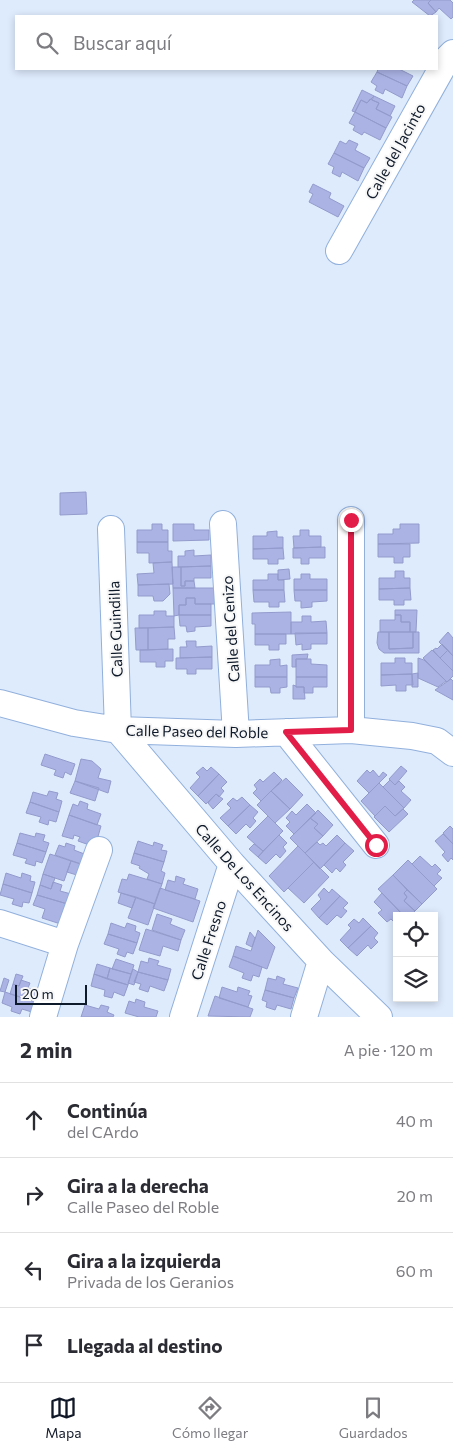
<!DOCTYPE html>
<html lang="es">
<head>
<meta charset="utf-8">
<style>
  body { margin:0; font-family:Commissioner,sans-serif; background:#f2f2f3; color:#2b2b33 }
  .controls { position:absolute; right:15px; bottom:15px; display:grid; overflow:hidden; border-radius:0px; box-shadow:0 2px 8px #0003 }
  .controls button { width:45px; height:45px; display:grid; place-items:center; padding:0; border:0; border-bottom:1px solid #e1e1e2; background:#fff; color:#2b2b33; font:25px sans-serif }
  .scale { position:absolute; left:15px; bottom:12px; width:72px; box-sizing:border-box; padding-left:5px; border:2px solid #0e1929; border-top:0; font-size:14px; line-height:18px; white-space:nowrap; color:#0e1929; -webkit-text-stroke:4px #f7f7f7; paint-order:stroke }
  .stop { position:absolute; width:15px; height:15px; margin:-11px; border:4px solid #e11d48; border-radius:50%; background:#fff }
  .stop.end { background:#e11d48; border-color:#fff; box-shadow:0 1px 5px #0008 }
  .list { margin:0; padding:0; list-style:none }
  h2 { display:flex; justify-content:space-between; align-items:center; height:65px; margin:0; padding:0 20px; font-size:21px }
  h2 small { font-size:16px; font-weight:400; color:#7c7c81 }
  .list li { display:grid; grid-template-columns:32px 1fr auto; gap:15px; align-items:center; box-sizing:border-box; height:75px; padding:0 20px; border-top:1px solid #e1e1e2 }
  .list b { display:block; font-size:19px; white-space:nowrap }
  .list p { margin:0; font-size:16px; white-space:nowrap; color:#7c7c81 }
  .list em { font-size:16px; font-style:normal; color:#7c7c81 }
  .icon { flex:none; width:28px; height:28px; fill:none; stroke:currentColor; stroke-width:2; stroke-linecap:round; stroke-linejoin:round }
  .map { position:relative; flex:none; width:453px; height:1017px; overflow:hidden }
  .search { position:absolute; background:#fff; box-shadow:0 2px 8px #0003; left:15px; right:15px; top:15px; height:55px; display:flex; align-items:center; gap:12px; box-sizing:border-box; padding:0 18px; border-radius:0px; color:#7c7c81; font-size:19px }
  .sheet { height:365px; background:#fff }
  nav { display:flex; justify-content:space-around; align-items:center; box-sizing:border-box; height:70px; border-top:1px solid #e1e1e2; background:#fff; font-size:14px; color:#7c7c81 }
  nav a { display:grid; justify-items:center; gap:2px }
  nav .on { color:#111827 }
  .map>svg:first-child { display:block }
</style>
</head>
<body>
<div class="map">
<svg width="453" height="1017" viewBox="0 0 453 1017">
  <rect width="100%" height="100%" fill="#deebfd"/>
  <!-- building -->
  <path fill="#abb3e5" stroke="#939bcc" d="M414,0H431L428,3L436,12L430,16L412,2Z
    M431,0H450L453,3V17L451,19L439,8L436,12L428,3Z
    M378,69H399L413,76L407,86L377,72Z
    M377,72L407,86L402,98L385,89L383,94L375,90L377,86L371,82Z
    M362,90L374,96L367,103L361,100L355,112L352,111Z
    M374,96L395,106L390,116L376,109L379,103L372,100Z
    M370,99L379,103L376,109L392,117L386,128L355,112L361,100L367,103Z
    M355,112L386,128L380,140L364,132L362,135L353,130L355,126L349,123Z
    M349,140L358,144L355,150L370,158L364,168L334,153L340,141L346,144Z
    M334,153L364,168L358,181L342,172L340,177L332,173L334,167L328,164Z
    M313,184L331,193L329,198L344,206L338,217L309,202L313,194L309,192Z
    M86,492L87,514L60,515V493Z
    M152,524H162V530H168V542H137V530H152Z
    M173,524H194V530H209V540L173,541Z
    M400,524H419V543L378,544V534H393V529H400Z
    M300,530H309V536H321V547L294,548L293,536H300Z
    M277,531V537H283V548L253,549V536H267V532Z
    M137,542H168V551H172V562L149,563V553H137Z
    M378,544H410V557H403V563H394V557H378Z
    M325,547V558H309V564H301V558H293V548Z
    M283,548L284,559H278V564H268V559H253V549Z
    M194,550V556L211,555V566L178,567V556H185V551Z
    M172,562L173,584L138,585L137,574L154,573L153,563Z
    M211,566V578H194V581H185V586H181V567Z
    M172,567H181V586H185V581H194L195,588H173Z
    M289,569L290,579L278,580V570Z
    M395,571H404V578H410V588L379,589V578H395Z
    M268,574H278V580H284V590H253V580H268Z
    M301,574H310V579H327V590H294V579H301Z
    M169,584L170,594L163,601H154L153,596H138V585Z
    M173,588H214L215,604H195V598H186V605H179V615L174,616Z
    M410,588L411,600H404V605H394V600H379V589Z
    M253,590H284L285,602H279V607H269V602H254Z
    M294,590H327V601L312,602V607L301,608V601H295Z
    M186,598H195V604H211V615H179V605H186Z
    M395,610H417L416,632H410V622H401V615H395Z
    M154,611H166V616H174V627L139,628V615H154Z
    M291,612V634H255V624H252V613Z
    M179,615H211V626L195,627V631L187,632L186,626H180Z
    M395,615H401V622H410V632H380V620H395Z
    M302,616H311V622L326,621L327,633L291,634V622H302Z
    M174,627L175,639H168V649L148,650V628Z
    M135,628H148V650H136Z
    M378,632H389V649L413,648V632H419V653H384L379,649L377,643Z
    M389,632H413V648L389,649Z
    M448,632L453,638V656L439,642Z
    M295,633H327V644H311V649L302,650V644L296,645Z
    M255,634H286V644H279V650H269V645H255Z
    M186,641H196V647L212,646V657L180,658V647H187Z
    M442,644L448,650L440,658L433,650L436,648L437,649Z
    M173,649V661H165V667H156V662H140V650Z
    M432,650L453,671V676L447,682L423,658Z
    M448,650L453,656V671L440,658Z
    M308,654L307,659H296V667H292V655Z
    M212,657V669H196V674H187V669H176V658Z
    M395,658H405V663H412V674L381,675V663H395Z
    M418,658L424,660L446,681L438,687L418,678Z
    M280,659V666L287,665V677H255V665H270V660Z
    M296,659H311V664L327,665V677H296Z
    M418,673V687H412V674Z
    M412,674L413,685H406V691H396V685L381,686V675Z
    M255,677H287V687L280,688V693H271L270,687H255Z
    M296,677H327V687H313V693H304V687H296Z
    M451,679L453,681V700L435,690Z
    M293,685L296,686V687H304L305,699H293Z
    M45,754L75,764L71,775L65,772L63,778L54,775L56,770L41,765Z
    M81,759L92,761L101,769L98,778L111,781L108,793L75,781Z
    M401,766L407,771L395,785L389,779Z
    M203,767L207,771L211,767L219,774L198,796L190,788L200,777L196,773Z
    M367,770L370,773L373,770L379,777L383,772L387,775L369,793L357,781Z
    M274,772L282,780L261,801L253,793L257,789L254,785L260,779L263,782Z
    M219,774L227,782L221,788L224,791L219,797L216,794L206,804L198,796Z
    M286,778L303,795L290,809L271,791Z
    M390,780L395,785L399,781L405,787L401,791L411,800L404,808L383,787Z
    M75,781L99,788L95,801L70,793Z
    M379,783L404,808L395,816L385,806L375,816L361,801Z
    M49,791L58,793L56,799L62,801L59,812L30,802L33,792L47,796Z
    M271,791L290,809L275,823L257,805Z
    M216,794L223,799L213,809L208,803Z
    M242,797L250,805L228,826L220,818L231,808L227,804L233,798L237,801Z
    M80,801L88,804L87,809L101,814L97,825L69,815L73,804L78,806Z
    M30,802L59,812L56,822L49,820L48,825L39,822L41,817L26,813Z
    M307,804L316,813L294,834L286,826L290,822L286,818L292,811L296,815Z
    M250,805L258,812L253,818L256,821L250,828L246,824L236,834L228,826Z
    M385,806L395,816L403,809L408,814L389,832L374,817Z
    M318,810L333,825L323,836L314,828L318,824L310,818Z
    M69,815L101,826L95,847L78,841L80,837L74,835L73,839L62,836Z
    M268,816L283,831L263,851L247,837Z
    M310,818L318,824L314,828L323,836L305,853L290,838Z
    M450,826L453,829V844L443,833Z
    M20,833L35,837L36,833L45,835L43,841L49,843L46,852L17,843Z
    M443,834L453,844V860L451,858L448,862L442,855L445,852L435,841Z
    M279,835L287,843L283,847L286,851L280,858L276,854L266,864L258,857Z
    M337,835L345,843L320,869L305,853L317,842L320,845L323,843L326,846Z
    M138,841L153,846L154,842L163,845L161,850L167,851L164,862L134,853Z
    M17,843L46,852L42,863L36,861L35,866L25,863L27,859L13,855Z
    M66,843L75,846L74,850L87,855L84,865L55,855L59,845L65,847Z
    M345,843L354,851L343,862L346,865L340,872L336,868L332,873L324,865Z
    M254,844L263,851L258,857L249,849Z
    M298,846L314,862L284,892L269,876Z
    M134,853L164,862L161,871L165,873L162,884L147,879L149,874L139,868L140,866L131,863Z
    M50,854L71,861L64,881L43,874Z
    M420,856L432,867L435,864L441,870L437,874L442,878L434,886L412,864Z
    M408,860L437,889L422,904L393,875Z
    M71,861L84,865L80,876L67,872Z
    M314,862L329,877L304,903L288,888Z
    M6,873L21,878L22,873L31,876L30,881L35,882L32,893L3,884Z
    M43,874L55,878L51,889L40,885Z
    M129,874L162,884L155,904L118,892L122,879L127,880Z
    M393,875L407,890L404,893L407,897L404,901L415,911L410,916H404L378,889Z
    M176,876L185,879L183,884L198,889L195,899L165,890L168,880L175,882Z
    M53,882L62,885L60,891L75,895L71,905L37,895L40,885L51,889Z
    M3,884L32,893L29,903L23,902L22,907L12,904L14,899L0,895Z
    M160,888L200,901L193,922L153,908Z
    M324,888L329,893L332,889L340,896L319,918L311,909L321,899L318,895Z
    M407,890L422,904L415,911L404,901L407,897L404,893Z
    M121,893L136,897L132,908L118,903Z
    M382,893L404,916H397L396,924L391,919L387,922L378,913L382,910L374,902Z
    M37,895L71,905L70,927L42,918L45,909L33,905Z
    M340,896L348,903L343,908L347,911L341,918L337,915L327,925L319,918Z
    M136,897L155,904L148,925L128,918Z
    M157,914L172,919L170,924L185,930L181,940L152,930Z
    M363,918L371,926L348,948L340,940L351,928L348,925L354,919L359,923Z
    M111,923L125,928L127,923L136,926L135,931L140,933L137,943L108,934Z
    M371,926L378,933L374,938L378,942L371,949L368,945L357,956L348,948Z
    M146,929L181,940L178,951L163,946L160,956L139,950Z
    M258,930L275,947L267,969L233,956L236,946L251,951Z
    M250,932L255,938L252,947L246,944Z
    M108,934L137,943L133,954L127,952L125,957L117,954L119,949L104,944Z
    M233,956L262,967L259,977L253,975L251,981L242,978L244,973L229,967Z
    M149,958L159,961L157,965L171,969L168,980L138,972L141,961L148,963Z
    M116,959L134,965L131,974L112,969Z
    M97,964L110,968L107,979L94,974Z
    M110,968L131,974L128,985L107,979Z
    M133,969L138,972L134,985L128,983Z
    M138,972L168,980L164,991L150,986L148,992L139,989L141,984L134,982Z
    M16,974L23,976L19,986L13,984Z
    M94,974L128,985L124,996L114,992L112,998L104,996L105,990L91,986Z
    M277,976L285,979L283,984L298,988L294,998L265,990L268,978L276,980Z
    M4,978L9,980L5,992L0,991Z
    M21,980L30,983L28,988L42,992L39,1003L10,994L13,984L19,986Z
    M222,987L237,992L238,987L250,991L248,995L252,996L248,1007L219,998Z
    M265,990L294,998L291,1009L277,1005L275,1010L266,1007L267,1002L262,1000Z
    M5,992L39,1003L35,1013L22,1009L20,1014L11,1011L12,1007L2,1003Z
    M215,996L253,1009L250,1017L208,1016Z
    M136,999L145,1002L144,1007L158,1011L156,1017H139L125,1013L129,1001L135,1003Z
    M85,1005L99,1009L101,1005L109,1007L107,1012L114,1015L113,1017H81Z"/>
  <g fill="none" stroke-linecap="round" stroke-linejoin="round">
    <defs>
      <path id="street" d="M339,251L447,59L453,53
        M351,520V730
        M223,524L236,734
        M111,529L118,730L232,864L321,961L379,1017
        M0,703L74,723L118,730L236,734L351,730L412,736L437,741L453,753
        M286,732L376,845
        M0,923L65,944
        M43,1017L65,944L99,850
        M183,1017L232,864
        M304,1017L321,961"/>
    </defs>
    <!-- street casing -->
    <use href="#street" stroke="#91b0dc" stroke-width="28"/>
    <!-- street -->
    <use href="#street" stroke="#fff" stroke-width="26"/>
  </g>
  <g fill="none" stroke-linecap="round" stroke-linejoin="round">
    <!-- route -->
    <path stroke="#e11d48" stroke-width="6" d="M351,520V730L286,732L376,845"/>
  </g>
  <g text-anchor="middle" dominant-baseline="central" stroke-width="4" stroke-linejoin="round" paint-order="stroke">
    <!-- street labels -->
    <g font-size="15" fill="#0e1929" stroke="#f7f7f7">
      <text transform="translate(395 151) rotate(-61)">Calle del Jacinto</text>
      <text transform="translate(115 629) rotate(-92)">Calle Guindilla</text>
      <text transform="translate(230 629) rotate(-94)">Calle del Cenizo</text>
      <text transform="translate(197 731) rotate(1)">Calle Paseo del Roble</text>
      <text transform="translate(245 877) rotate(48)">Calle De Los Encinos</text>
      <text transform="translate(208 940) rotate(-72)">Calle Fresno</text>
    </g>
  </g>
</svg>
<div class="controls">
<button><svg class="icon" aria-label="locate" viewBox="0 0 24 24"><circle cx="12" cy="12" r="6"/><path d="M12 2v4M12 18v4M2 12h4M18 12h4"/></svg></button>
<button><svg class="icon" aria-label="layers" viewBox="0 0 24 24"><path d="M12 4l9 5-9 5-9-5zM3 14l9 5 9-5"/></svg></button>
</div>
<div class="scale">20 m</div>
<div class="stop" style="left:376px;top:845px"></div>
<div class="stop end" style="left:351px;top:520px"></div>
<div class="search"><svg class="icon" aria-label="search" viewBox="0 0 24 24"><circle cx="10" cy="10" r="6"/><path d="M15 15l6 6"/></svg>Buscar aquí</div>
</div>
<section class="sheet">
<h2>2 min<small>A pie · 120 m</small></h2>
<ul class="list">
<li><svg class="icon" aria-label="ahead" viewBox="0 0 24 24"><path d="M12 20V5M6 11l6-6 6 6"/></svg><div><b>Continúa</b><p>del CArdo</p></div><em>40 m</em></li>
<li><svg class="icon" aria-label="right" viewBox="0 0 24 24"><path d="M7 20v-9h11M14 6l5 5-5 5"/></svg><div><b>Gira a la derecha</b><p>Calle Paseo del Roble</p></div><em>20 m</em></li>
<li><svg class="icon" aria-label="left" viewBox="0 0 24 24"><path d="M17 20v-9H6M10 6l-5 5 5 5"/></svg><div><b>Gira a la izquierda</b><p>Privada de los Geranios</p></div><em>60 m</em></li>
<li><svg class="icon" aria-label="arrive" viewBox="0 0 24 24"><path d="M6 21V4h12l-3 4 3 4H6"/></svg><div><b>Llegada al destino</b></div></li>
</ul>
</section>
<nav>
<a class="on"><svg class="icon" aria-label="map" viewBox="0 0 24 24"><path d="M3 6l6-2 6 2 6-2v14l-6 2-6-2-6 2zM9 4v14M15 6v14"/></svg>Mapa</a>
<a><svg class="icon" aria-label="directions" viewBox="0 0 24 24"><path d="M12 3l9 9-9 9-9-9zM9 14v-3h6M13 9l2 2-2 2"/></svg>Cómo llegar</a>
<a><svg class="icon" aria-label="saved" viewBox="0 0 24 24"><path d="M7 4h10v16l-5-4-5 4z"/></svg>Guardados</a>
</nav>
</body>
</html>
